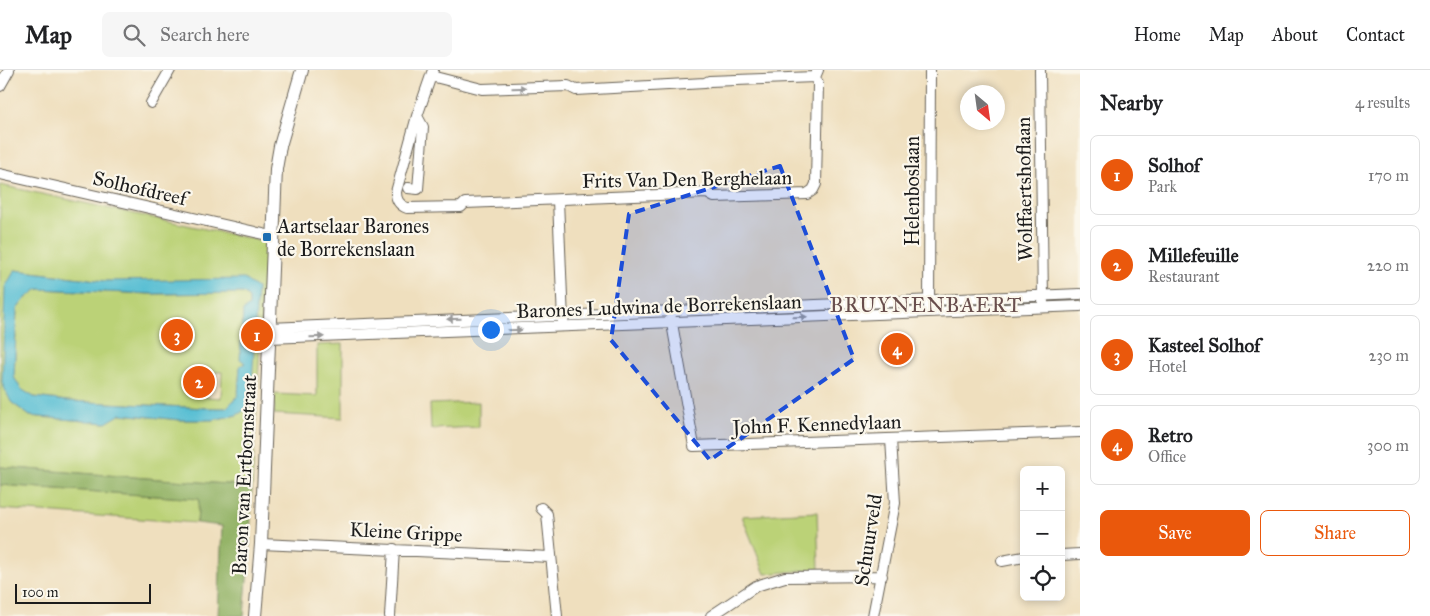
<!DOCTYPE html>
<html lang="en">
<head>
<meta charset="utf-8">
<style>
  body { margin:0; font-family:"IM FELL Great Primer",serif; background:#f6f6f6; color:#202124 }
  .controls { position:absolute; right:15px; bottom:15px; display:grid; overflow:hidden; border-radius:8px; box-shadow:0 2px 8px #0003 }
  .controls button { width:45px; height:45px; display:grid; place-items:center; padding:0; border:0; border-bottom:1px solid #e0e0e0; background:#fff; color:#202124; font:25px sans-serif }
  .compass { position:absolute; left:960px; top:15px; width:45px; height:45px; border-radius:50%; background:#fff; box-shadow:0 2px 8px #0003; rotate:151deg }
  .scale { position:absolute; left:15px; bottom:12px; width:136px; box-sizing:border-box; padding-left:5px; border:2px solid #1c1c1c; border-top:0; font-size:14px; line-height:18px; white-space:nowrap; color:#1c1c1c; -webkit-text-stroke:4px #fbf7ec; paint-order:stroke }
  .you { position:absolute; left:490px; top:259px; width:18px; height:18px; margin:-12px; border:4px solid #fff; border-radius:50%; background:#1a73e8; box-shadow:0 0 0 8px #1a73e833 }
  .badge { display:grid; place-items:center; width:32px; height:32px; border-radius:50%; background:#ea580c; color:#fff; font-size:16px; font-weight:700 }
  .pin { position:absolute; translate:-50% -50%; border:2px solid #fff; box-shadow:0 1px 5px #0006 }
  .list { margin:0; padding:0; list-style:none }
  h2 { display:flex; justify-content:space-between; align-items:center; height:65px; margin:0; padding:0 20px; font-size:21px }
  h2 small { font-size:16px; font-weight:400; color:#757577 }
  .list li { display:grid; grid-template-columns:32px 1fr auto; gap:15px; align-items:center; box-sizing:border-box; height:80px; margin:0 10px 10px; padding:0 10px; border:1px solid #e0e0e0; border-radius:8px }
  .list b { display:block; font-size:19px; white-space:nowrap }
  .list p { margin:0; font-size:16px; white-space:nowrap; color:#757577 }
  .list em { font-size:16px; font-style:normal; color:#757577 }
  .actions { display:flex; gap:10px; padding:15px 20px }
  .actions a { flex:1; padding:11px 0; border:1px solid #ea580c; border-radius:8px; text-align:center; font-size:18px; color:#ea580c }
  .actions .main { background:#ea580c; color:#fff }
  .icon { flex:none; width:28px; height:28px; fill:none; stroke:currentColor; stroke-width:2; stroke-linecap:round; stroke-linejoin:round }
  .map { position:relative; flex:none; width:1080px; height:546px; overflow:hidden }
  header { display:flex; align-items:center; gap:30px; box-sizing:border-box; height:70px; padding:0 25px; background:#fff; border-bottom:1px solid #e0e0e0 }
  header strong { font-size:24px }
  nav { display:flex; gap:28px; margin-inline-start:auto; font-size:18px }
  .search { width:350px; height:45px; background:#f6f6f6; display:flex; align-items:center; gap:12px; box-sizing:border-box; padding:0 18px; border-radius:8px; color:#757577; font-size:19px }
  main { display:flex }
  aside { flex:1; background:#fff }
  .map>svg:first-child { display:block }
</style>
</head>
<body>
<header>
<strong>Map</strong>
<div class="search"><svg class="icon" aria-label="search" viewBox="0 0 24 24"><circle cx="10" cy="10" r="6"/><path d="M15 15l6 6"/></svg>Search here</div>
<nav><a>Home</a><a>Map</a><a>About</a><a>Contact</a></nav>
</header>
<main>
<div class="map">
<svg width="1080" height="546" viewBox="0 0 1080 546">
  <rect width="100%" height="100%" fill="#fbf7ec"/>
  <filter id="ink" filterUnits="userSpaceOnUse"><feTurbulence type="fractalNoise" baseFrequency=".02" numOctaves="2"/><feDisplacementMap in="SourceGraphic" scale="10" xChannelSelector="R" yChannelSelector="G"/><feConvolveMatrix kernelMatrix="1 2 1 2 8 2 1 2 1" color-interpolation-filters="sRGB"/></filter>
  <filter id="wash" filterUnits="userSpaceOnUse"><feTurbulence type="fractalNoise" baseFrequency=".0096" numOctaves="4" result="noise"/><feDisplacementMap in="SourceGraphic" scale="20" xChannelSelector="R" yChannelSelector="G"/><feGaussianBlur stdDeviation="1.12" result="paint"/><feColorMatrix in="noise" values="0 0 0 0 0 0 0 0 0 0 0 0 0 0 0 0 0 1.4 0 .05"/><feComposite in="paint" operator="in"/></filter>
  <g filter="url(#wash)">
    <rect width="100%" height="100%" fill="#efdfbe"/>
    <!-- green -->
    <path fill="#bbd277" stroke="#6c774a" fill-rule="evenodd" d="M0,115L266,172L252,416L0,397ZM15,200L105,211L257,218L237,345L212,350H180L121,344L105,353L30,346L11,332Z
      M38,219L151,224L243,223L249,228V237L245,293L240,296L238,326L226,338H205L67,331L34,327L20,319L14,307L17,239L25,229ZM206,302H222L221,328L205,327Z
      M343,274V348L274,344L275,324L317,326V275Z
      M479,332V357L431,359L430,334Z
      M0,415L199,429L197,453L0,439Z
      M817,442L819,499L765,504L742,446Z"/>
    <!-- forest -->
    <path fill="#94b468" stroke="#586842" d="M0,397L252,416L250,474L244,546H218L222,456L197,453L199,429L0,415Z"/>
    <!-- water -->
    <path fill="#56bed3" stroke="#396d78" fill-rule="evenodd" d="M15,200L105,211L244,209L257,218L251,336L237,345L212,350H180L121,344L106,353L30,346L11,332L2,313L5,217ZM38,219L151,224L243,223L249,228V236L243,241L240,289L245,293L240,296L238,326L226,338H205L67,331L34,327L21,319L14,307L17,239L25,229Z"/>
  </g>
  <g filter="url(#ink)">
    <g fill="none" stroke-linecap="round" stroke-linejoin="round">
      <defs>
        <path id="minor" d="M433,0L417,46L396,122C396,130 399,135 407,138L461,137L465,133L707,123L714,127L807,124L813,120L816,114L818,14L815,7L818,0
          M1040,0L1043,231
          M431,8L435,7L482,19L568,16L576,20L705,13L709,11L815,7
          M0,16L9,0
          M151,33L170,0
          M0,104L272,166
          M408,118L418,119L423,57L417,46
          M558,130L563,251
          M929,236L930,0
          M671,248L694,376L1080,362
          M269,258L1080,224
          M269,268L1080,236
          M541,438L547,444L557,546
          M261,474L550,487
          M1061,485L1080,484
          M1002,491L1024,487
          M390,546L394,479
          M711,546L756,516L785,507L882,506
          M873,546L895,433L891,369"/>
        <path id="tertiary" d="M255,546L261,474L276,99L280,76L302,0"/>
      </defs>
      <!-- minor casing -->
      <use href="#minor" stroke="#666055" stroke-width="12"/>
      <!-- tertiary casing -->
      <use href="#tertiary" stroke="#666055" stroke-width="14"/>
      <!-- minor -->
      <use href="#minor" stroke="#fff" stroke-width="10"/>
      <!-- tertiary -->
      <use href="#tertiary" stroke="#fff" stroke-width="12"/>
    </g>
    <!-- one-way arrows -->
    <defs><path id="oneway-solid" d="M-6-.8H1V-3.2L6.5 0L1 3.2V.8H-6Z" transform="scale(1.25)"/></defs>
    <g fill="#999">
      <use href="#oneway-solid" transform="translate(519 18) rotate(-2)"/>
      <use href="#oneway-solid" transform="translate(800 247) rotate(-2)"/>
      <use href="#oneway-solid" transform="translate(454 249) rotate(178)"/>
      <use href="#oneway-solid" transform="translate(515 260) rotate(-2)"/>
      <use href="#oneway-solid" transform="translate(317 267) rotate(-2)"/>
    </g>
  </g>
  <!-- marked area -->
  <path fill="#1d4ed8" fill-opacity="0.2" stroke="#1d4ed8" stroke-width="4" stroke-dasharray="10 6" stroke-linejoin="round" d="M780,96L854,289L710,390L611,270L629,144Z"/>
  <!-- markers -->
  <rect fill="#1f6fb2" stroke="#fbf7ec" stroke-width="2" x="262" y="162" width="10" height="10" rx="2.5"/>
  <g text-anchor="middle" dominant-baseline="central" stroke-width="4.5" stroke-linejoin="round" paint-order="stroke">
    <!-- street labels -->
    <g font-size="20" fill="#1c1c1c" stroke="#fbf7ec">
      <text transform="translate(687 109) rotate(-1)">Frits Van Den Berghelaan</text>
      <text transform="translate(140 118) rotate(13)">Solhofdreef</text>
      <text transform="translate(1024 119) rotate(-91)">Wolffaertshoflaan</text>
      <text transform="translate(912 121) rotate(-90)">Helenboslaan</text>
      <text transform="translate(659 236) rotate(-2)">Barones Ludwina de Borrekenslaan</text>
      <text transform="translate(817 354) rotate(-2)">John F. Kennedylaan</text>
      <text transform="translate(244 405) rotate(-87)">Baron van Ertbornstraat</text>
      <text transform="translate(406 462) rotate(3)">Kleine Grippe</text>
      <text transform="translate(868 470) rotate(-81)">Schuurveld</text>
    </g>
    <!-- poi labels -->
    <g font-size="20" fill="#1c1c1c" stroke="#fbf7ec" text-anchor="start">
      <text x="277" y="156">Aartselaar Barones<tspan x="277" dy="23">de Borrekenslaan</tspan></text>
    </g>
    <!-- neighbourhood labels -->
    <g font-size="21" letter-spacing="1" fill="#684e4d" stroke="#fbf7ec">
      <text x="926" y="235">BRUYNENBAERT</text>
    </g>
  </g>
</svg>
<div class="controls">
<button>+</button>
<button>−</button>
<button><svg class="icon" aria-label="locate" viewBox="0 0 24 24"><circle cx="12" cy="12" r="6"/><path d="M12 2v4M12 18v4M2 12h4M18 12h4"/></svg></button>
</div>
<svg class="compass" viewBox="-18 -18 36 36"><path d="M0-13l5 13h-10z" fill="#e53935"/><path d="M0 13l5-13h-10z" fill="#757577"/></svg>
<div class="scale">100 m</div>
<div class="you"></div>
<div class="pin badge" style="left:257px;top:265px">1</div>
<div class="pin badge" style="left:199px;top:312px">2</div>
<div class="pin badge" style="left:177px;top:265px">3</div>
<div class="pin badge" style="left:897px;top:279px">4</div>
</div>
<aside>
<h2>Nearby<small>4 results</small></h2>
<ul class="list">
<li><span class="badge">1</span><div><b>Solhof</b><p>Park</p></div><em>170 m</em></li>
<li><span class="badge">2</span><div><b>Millefeuille</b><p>Restaurant</p></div><em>220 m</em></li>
<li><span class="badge">3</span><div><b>Kasteel Solhof</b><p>Hotel</p></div><em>230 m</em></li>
<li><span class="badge">4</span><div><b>Retro</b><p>Office</p></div><em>300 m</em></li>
</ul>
<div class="actions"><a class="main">Save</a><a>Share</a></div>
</aside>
</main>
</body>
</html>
